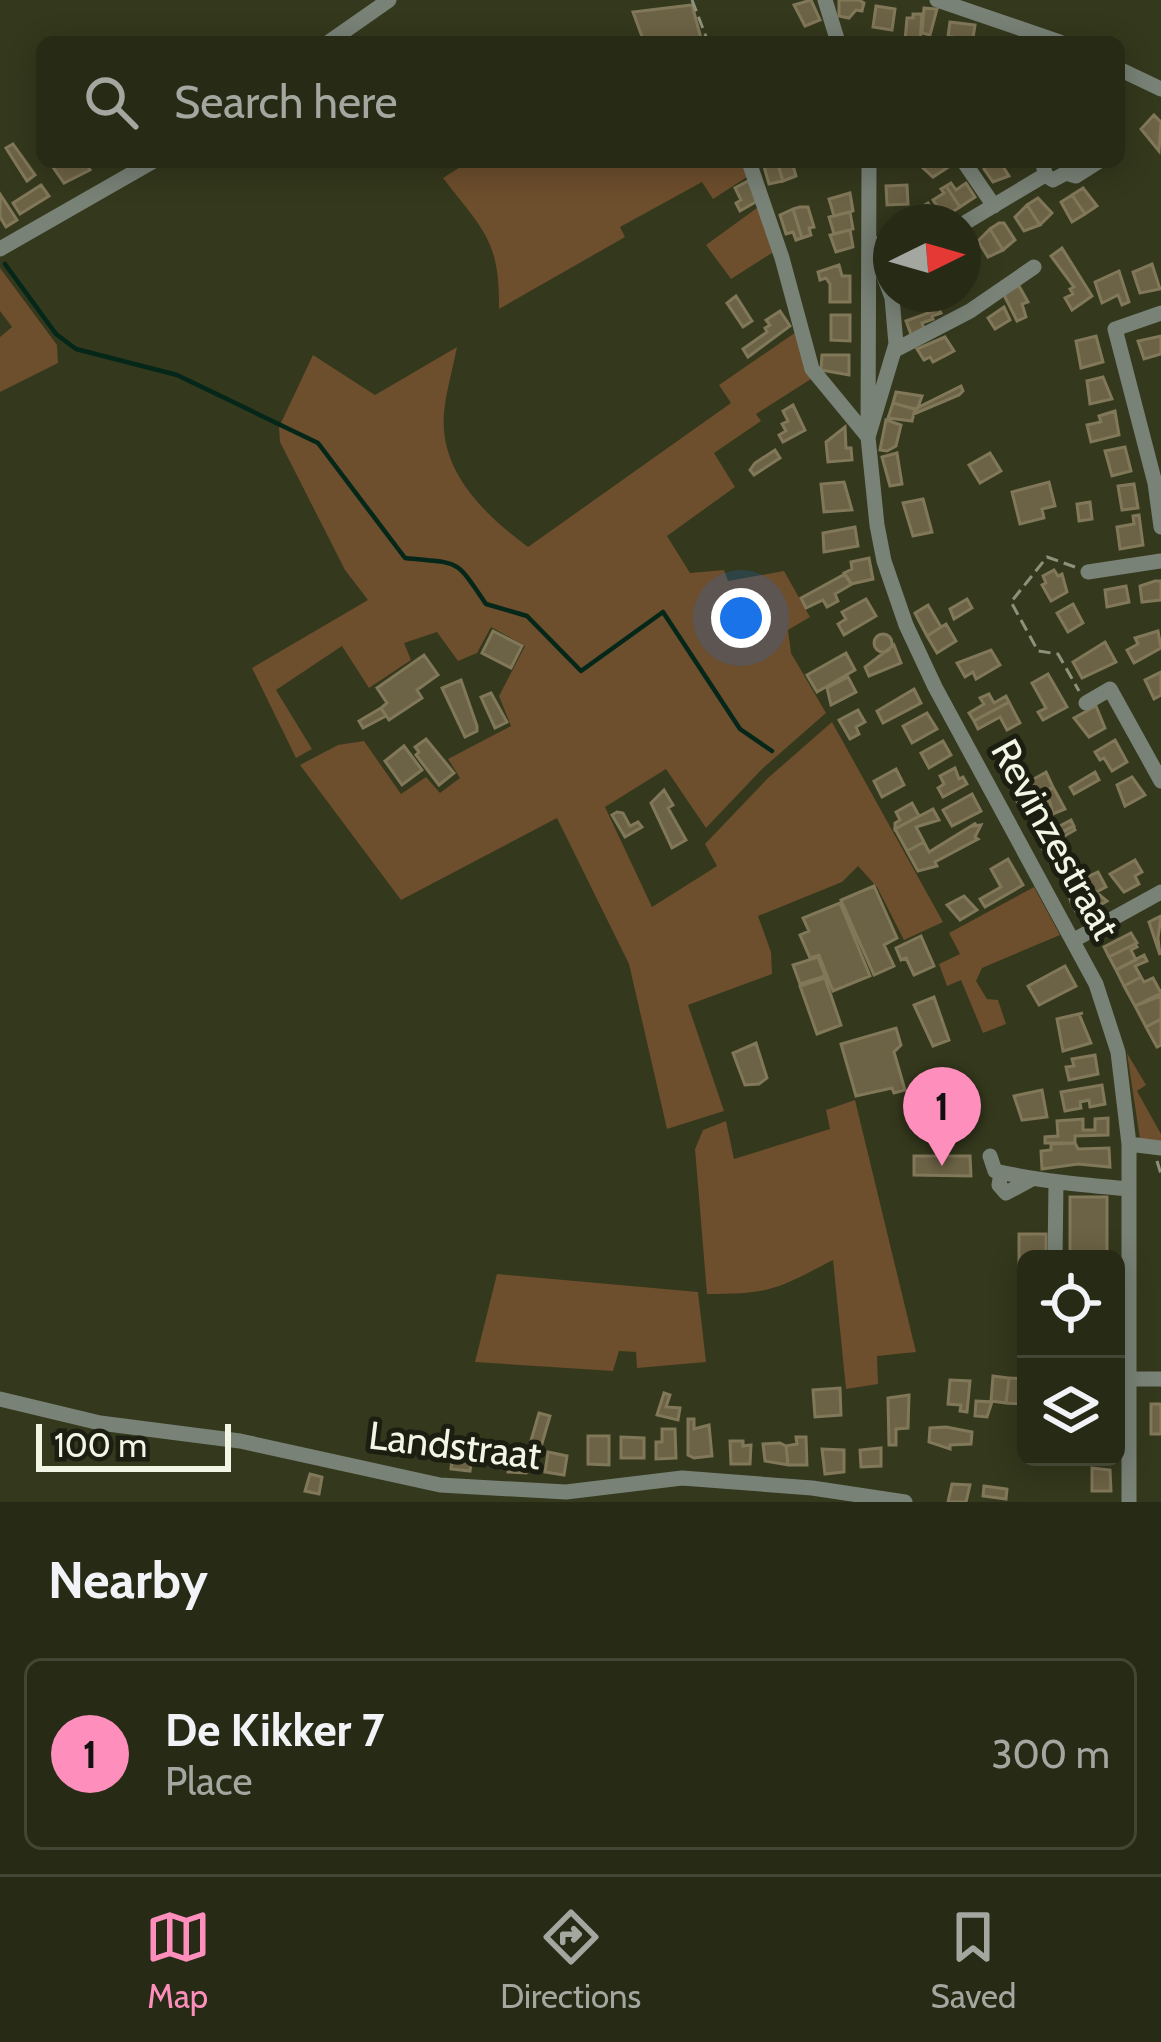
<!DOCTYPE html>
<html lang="en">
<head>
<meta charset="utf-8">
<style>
  body { margin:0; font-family:Cabin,sans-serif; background:#2f321e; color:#f1f3f6 }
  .controls { position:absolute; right:36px; bottom:36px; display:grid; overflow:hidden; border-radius:18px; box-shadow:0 6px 30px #0003 }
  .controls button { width:108px; height:108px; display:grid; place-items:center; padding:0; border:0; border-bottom:3px solid #434634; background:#272a15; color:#f1f3f6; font:60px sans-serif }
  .compass { position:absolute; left:873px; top:204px; width:108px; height:108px; border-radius:50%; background:#272a15; box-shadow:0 6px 30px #0003; rotate:85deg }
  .scale { position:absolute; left:36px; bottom:30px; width:195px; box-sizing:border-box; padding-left:12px; border:6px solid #f2f6e5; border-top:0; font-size:33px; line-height:42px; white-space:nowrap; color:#f2f6e5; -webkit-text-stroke:9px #1c1e11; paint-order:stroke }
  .you { position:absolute; left:741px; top:618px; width:42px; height:42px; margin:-30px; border:9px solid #fff; border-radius:50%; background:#1a73e8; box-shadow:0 0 0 18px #1a73e833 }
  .badge { display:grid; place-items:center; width:78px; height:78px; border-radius:50%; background:#fe8ebc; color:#111; font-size:39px; font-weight:700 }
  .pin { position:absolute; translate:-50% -99px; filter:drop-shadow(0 3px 6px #0008) }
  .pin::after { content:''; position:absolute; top:63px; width:42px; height:36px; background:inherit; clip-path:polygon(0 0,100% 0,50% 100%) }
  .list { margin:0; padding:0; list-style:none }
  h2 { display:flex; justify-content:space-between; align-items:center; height:156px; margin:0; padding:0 48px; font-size:51px }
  h2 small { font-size:39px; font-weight:400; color:#a4a7a0 }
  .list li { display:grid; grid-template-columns:78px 1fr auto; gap:36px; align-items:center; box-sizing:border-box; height:192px; margin:0 24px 24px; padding:0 24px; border:3px solid #434634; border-radius:18px }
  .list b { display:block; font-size:45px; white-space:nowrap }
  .list p { margin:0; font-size:39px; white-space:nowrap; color:#a4a7a0 }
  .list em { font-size:39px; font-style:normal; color:#a4a7a0 }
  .icon { flex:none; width:66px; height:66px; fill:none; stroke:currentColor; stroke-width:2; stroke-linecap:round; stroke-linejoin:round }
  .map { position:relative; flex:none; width:1161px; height:1502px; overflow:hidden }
  .search { position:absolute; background:#272a15; box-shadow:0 6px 30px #0003; left:36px; right:36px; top:36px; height:132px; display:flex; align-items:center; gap:30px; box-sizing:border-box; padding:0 42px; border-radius:18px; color:#a4a7a0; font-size:45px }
  .sheet { height:372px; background:#272a15 }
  nav { display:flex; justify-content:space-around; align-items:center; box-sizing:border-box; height:168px; border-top:3px solid #434634; background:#272a15; font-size:33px; color:#a4a7a0 }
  nav a { display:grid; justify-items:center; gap:6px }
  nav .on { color:#fe8ebc }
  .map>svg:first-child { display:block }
</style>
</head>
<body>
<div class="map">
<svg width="1161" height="1502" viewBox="0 0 1161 1502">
  <rect width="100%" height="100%" fill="#34381c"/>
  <!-- green -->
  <path fill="#6d4e2d" d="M468,162H745L750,175L713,199L702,182L620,227L625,237L499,309C500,240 483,230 443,178Z
    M761,205L775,251L731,279L706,245Z
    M0,268L57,345L58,363L0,392V337L12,327L0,311Z
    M796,332L811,379L756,414L761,421L714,453L735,487L667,536L690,573L724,570L728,581L784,571L810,617L788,630L791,653L826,713L762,769L706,828L666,769L605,807L652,907L717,866L705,844L768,778L832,722L943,922L904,940L877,887L858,866L842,882L758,916L771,952L772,974L688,1005L724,1111L667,1129L629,964L557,818L401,900L300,765L338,745L364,741L401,794L426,777L440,793L460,778L448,759L511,726L499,696L525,646L491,627L477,653L458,661L437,632L404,643L411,660L369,688L342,646L276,690L312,749L296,758L252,668L368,600L345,570L280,442L279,427L313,355L375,395L457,347C453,368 446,391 444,413C439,472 485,515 528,547L731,403L719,385Z
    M1034,887L1060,935L982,968L976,981L987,999L998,1000L1006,1024L983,1033L961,980L947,986L939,964L960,954L949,933Z
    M1127,1053L1146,1085L1137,1091L1161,1134V1142L1140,1139Z
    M855,1100L916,1352L877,1356L878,1384L846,1389L833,1260C777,1289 772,1294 707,1294L695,1149L703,1130L726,1121L734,1159L830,1129L826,1110Z
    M497,1274L698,1292L706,1362L637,1368L636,1352L619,1351L613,1371L475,1362Z"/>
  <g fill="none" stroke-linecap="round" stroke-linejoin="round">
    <!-- stream -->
    <path stroke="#042719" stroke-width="4.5" d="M5,264L56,334L76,349L177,375L318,443L405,558C461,564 454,557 486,604L527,616L581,671L663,612L740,729L772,751"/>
  </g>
  <!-- building -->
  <path fill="#6c6245" stroke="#817759" stroke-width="3" d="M811,0L820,20L805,26L794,5Z
    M839,0H859L864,3L862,11L856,10L849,18L839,16Z
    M692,5L702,42H644L633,12Z
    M876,6L895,9L892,30L873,27Z
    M924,8L937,9L930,35L922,33Z
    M913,14H922L920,42H896L905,41L907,18H913Z
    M950,22L975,25L973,38H979V42H957L958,38L948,36Z
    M1154,115L1161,122L1159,151L1141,129Z
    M13,144L35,175L27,181L6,148Z
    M60,162H85L90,170L64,183L53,167Z
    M777,162L783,181L769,184L763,163Z
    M777,162H792L796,176L783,181Z
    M928,162H948L950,166L933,177L921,166Z
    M988,162H1000L1009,176L993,182L984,169Z
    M748,181L759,200L740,211L736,203L741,200L735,188Z
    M951,183L956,190L966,183L975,197L960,207L946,186Z
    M41,185L49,196L20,214L13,203Z
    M907,185L908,204L887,205L886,186Z
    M946,186L960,207L944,217L933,200L944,193L941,189Z
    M1083,188L1097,206L1085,214L1072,195Z
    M850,193L853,211L834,216L829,199Z
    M0,194L17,220L6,227L0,217Z
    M1072,195L1085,214L1072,222L1061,202Z
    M1038,198L1052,213L1040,225L1027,205Z
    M928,203L931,208L926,210L932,222H896Z
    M1027,205L1040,225L1024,231L1015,217Z
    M800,207H808L814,227L809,228L811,235L802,238L793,209Z
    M793,209L802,238L796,240L793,232L786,234L780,215Z
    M850,212L853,229L834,234L829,217Z
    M999,223H1004L1015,240L1003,250L990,229Z
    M990,229L1003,250L988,257L978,241Z
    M850,230L853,247L836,252L830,235Z
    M964,246L977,262L966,275L963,270Z
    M1062,248L1092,296L1072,310L1065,298L1073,294L1070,289L1074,287L1051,256Z
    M1152,264L1160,289L1140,293L1133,272Z
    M839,265L842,276H850V302H830V284L826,278L820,280L818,272Z
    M1119,271L1129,302L1122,305L1118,295L1102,303L1095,282Z
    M1019,286L1028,302L1022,304L1026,317L1017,321L1003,293Z
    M736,296L752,321L743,327L727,303Z
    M1004,307L1010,320L995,329L988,318Z
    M939,309L941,313L932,316L933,319L922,323L925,332L912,337L906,321Z
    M780,311L790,326L748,357L743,349L767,332L765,328L770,325L766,320Z
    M831,315H850V341L831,340Z
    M1096,336L1103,362L1081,368L1076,341Z
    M1161,336V354L1144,359L1138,341Z
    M945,337L954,351L933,362L930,357L924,360L917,349Z
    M822,355H849V375L821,370Z
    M1103,377L1112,399L1090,404L1087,381Z
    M961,386L963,391L959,395L914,414L915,409Z
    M896,392L922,396L917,410L893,403Z
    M893,403L915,409L912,421L888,418Z
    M793,405L805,430L783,442L779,435L786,431L782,424L788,421L783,411Z
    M1115,411L1119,435L1091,442L1087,425L1101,422L1099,416Z
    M886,420L901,425L896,446L887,451L880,450Z
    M845,427L846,448H851L852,460L828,462L826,442Z
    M1125,447L1131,471L1112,476L1105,451Z
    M775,450L780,458L754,475L750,470L755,463Z
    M897,453L902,484L890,486L882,457Z
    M990,453L1001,471L980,483L969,465Z
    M844,482L852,510L824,512L821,484Z
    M1049,482L1055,506L1042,509L1044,518L1020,524L1012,492Z
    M1134,484L1138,508L1122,510L1118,486Z
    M923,499L932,532L913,536L903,503Z
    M1090,502L1092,519L1079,521L1077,504Z
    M1139,515L1143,545L1120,549L1117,527L1134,524L1133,516Z
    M855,527L858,546L824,552L823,533Z
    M869,558L873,579L851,584L844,573L852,569L851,562Z
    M1054,570L1058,576L1062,574L1067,592L1051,601L1042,585L1046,583L1043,576Z
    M845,574L852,584L835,594L838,601L827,607L823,600L806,608L801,598Z
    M1155,581H1161V600L1142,602L1140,586Z
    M1126,586L1129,602L1107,607L1105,590Z
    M866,599L876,616L844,635L838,624L846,619L842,612Z
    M967,599L972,608L954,619L950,609Z
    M1073,604L1083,623L1068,632L1057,613Z
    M928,605L941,627L927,636L915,613Z
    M946,624L956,641L937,653L927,636Z
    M493,631L522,646L511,668L482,653Z
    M1158,631L1161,648L1134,663L1127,650L1138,644L1135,638Z
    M874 643a9 9 0 1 1 18 0a9 9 0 1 1-18 0Z
    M1105,642L1116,662L1082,678L1073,662Z
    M894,645L901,663L869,676L865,667Z
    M991,650L1000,665L976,679L973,672L965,677L957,663Z
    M846,653L855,670L817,692L807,675Z
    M424,655L438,675L417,690L422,698L389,720L381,708L387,703L377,688Z
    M1161,672V695L1154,699L1145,680Z
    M1048,674L1067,707L1043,720L1038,712L1046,708L1032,683Z
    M848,677L856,692L831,705L827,688Z
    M461,680L477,726V731L465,737L442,688Z
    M914,689L921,703L883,723L877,711Z
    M491,693L507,722L495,728L481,697Z
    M989,694L994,703L1006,696L1009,702L974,721L969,713L984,704L980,698Z
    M1009,702L1020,723L1007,730L1000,717L978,729L974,721Z
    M1096,706L1105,728L1089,737L1074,718Z
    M381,708L386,716L363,728L359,721Z
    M858,710L865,722L856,727L859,734L850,739L839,720Z
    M927,713L937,729L912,743L903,726Z
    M426,739L454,773L439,785L416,755L419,752L415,747Z
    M1115,740L1127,762L1112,771L1104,758L1100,760L1095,752Z
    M943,741L951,755L929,768L921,753Z
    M404,746L422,770L402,785L385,761Z
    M955,768L959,779L963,777L967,784L943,797L938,788L944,784L940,776Z
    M896,769L904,785L882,797L874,781Z
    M1046,772L1053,787L1019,806L1015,797L1028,790L1025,784Z
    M1095,772L1099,780L1074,794L1070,787Z
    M1132,777L1145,795L1125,806L1117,785Z
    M1053,787L1065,809L1053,814L1048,796V801L1024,814L1019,806Z
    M664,790L673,805L668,808L686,840L672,848L651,803Z
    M972,794L981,811L952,826L943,810Z
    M912,803L919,816L895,829V823L900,820L896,812Z
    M933,809L939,820L916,827L924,842L907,851L895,829Z
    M617,812L623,813L630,826L638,822L642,827L625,837L612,815Z
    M1071,820L1074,826L1040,844L1034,833L1049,825L1052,830Z
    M976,823L974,826L981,825L975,837L978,839L935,862L937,866L918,871L907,851L924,842L929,852Z
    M1073,826L1075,830L1061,838L1064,853L1049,861L1040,844Z
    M1008,859L1023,885L985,907L980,899L1001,887L991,869Z
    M1135,860L1142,872L1135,876L1139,884L1124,892L1110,874Z
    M1098,872L1106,887L1072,905L1066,887Z
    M874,886L897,938L884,945L894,966L874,975L841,900Z
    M1097,893L1107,901L1079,917L1073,906Z
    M964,896L977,910L960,920L947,905Z
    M840,903L870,976L833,991L819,955L810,958L800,935L809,931L803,918Z
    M1161,916L1158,938L1160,955L1149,922Z
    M1131,933L1137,943L1109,957L1104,947Z
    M921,936L934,966L914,975L906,958L901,960L896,948Z
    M1135,944L1137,947L1131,950L1136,960L1116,970L1109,957Z
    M1144,955L1147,961L1135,966L1141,977L1124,986L1116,970Z
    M818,957L825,976L800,984L793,965Z
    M1065,966L1076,986L1039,1005L1028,986Z
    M1141,977L1144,982L1153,978L1161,993L1135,1006L1124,986Z
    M825,978L841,1025L817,1034L800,986Z
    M1161,996V1019L1146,1027L1135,1006Z
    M934,997L949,1040L933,1046L914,1005Z
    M1083,1013L1079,1014L1091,1043L1063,1051L1057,1019Z
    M1161,1019V1045L1157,1047L1146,1027Z
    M896,1028L901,1045L894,1052L905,1090L894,1093L892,1088L856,1096L841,1044Z
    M756,1043L767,1078L759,1084L745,1085L733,1053Z
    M1095,1055L1098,1074L1069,1080L1066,1067L1074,1066L1072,1059Z
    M1102,1085L1105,1104L1090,1107L1089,1100L1080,1102L1081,1108L1065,1111L1061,1092Z
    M1042,1090L1047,1117L1022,1120L1014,1096Z
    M1108,1118V1135L1075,1136V1143H1045V1137L1058,1136L1057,1121L1083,1119V1130H1095V1119Z
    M1075,1143L1078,1149L1109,1148L1110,1167L1078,1164L1042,1169L1041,1151L1051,1150V1144Z
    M914,1156H970L971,1176L914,1175Z
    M1070,1197H1107V1259H1070Z
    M1019,1234H1046V1259H1026V1304H1019Z
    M993,1376L1009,1378L1006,1403L991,1401Z
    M1009,1378L1024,1379L1022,1404L1006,1403Z
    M950,1380L970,1381L967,1412L960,1411L961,1405L948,1404Z
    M840,1388L841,1415L815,1417L813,1390Z
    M664,1393L670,1395L666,1407L680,1408L678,1420L657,1415Z
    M909,1395L908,1428L896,1429V1445H889L888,1398Z
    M976,1401L992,1402L987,1417L975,1416Z
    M1151,1404H1161V1434H1151Z
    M539,1413L550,1416L541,1447L530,1444Z
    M688,1419H694V1429L709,1425L712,1456L694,1458L688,1455Z
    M946,1427L972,1432L971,1444L950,1445V1449L929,1442L930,1428Z
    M662,1429H675L676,1458L656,1459V1442H662Z
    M588,1436H609V1465L588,1464Z
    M621,1437L644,1438V1458H621Z
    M796,1437H806L807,1465H788L786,1446L797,1444Z
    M730,1441H743V1446L751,1445L750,1464H731Z
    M780,1443L786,1446L788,1465L765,1461L763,1444Z
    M509,1446L527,1448L526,1473L508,1472Z
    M881,1448V1466L861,1467L860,1450Z
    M453,1449L473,1452L470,1471L451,1469Z
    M822,1449L844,1450V1472L825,1474Z
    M548,1452L567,1456L564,1475L545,1472Z
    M1092,1468L1110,1470L1111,1491H1092Z
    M310,1474L322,1477L319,1494L305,1491Z
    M952,1484L970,1485L966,1502H948Z
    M984,1486L1007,1489L1006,1499L983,1496Z"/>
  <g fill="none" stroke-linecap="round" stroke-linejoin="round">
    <!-- path -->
    <path stroke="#8e927b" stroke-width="3" stroke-dasharray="12 6" stroke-linecap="butt" d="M692,0L708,42
      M1075,567L1047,557L1011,602L1038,651L1058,654L1079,691
      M1157,1161L1161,1174"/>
    <!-- minor -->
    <path stroke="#798277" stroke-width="15" d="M825,0L838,42
      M937,0L1060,42
      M329,42L389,0
      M1119,69L1161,89
      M749,162L782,258L812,369L868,437L877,525L884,561L906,625L935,687L1096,984L1118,1052L1129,1144V1502
      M869,162L868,437L896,344L892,298L871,241
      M964,162L994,206
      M1043,162L1045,175L1053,180L1066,173L1067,162
      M1066,173L1076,176L1098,162
      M963,224L1045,175
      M0,249L152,162
      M1161,313L1115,329L1155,483L1161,527
      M895,350L970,311L1034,267
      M1088,572L1161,561
      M1086,703L1110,689L1161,781
      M1074,940L1161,892
      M1129,1144L1161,1148
      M990,1156L995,1171C1039,1181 1084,1185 1129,1189
      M1001,1173L999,1185L1006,1193L1032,1179
      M1055,1259L1056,1183
      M1128,1379H1161
      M0,1399L100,1423L240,1441L440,1485L566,1492L682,1478L812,1488L905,1502"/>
  </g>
  <g text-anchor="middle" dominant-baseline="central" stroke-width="10" stroke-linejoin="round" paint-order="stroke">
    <!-- street labels -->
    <g font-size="39" fill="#f2f6e5" stroke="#1c1e11">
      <text transform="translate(1056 839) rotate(61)">Revinzestraat</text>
      <text transform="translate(455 1445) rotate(7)">Landstraat</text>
    </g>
  </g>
</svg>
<div class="controls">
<button><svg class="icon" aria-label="locate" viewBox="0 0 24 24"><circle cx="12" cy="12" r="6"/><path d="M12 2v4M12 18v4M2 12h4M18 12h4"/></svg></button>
<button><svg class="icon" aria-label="layers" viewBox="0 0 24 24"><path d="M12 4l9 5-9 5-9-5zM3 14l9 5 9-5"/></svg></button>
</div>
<svg class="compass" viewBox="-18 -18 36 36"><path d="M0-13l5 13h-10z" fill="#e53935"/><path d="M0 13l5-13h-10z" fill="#a4a7a0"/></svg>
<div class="scale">100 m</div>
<div class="you"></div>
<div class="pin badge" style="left:942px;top:1166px">1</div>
<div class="search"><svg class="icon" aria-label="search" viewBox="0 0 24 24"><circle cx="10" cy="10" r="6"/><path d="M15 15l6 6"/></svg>Search here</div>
</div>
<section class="sheet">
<h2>Nearby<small></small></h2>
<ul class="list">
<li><span class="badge">1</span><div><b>De Kikker 7</b><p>Place</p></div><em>300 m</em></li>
</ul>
</section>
<nav>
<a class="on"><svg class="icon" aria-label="map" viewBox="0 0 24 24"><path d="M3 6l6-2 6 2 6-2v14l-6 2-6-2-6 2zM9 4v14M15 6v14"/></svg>Map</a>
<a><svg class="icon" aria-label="directions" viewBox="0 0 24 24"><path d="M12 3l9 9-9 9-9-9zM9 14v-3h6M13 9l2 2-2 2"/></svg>Directions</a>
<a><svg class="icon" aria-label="saved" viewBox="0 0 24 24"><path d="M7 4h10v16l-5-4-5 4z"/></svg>Saved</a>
</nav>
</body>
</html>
